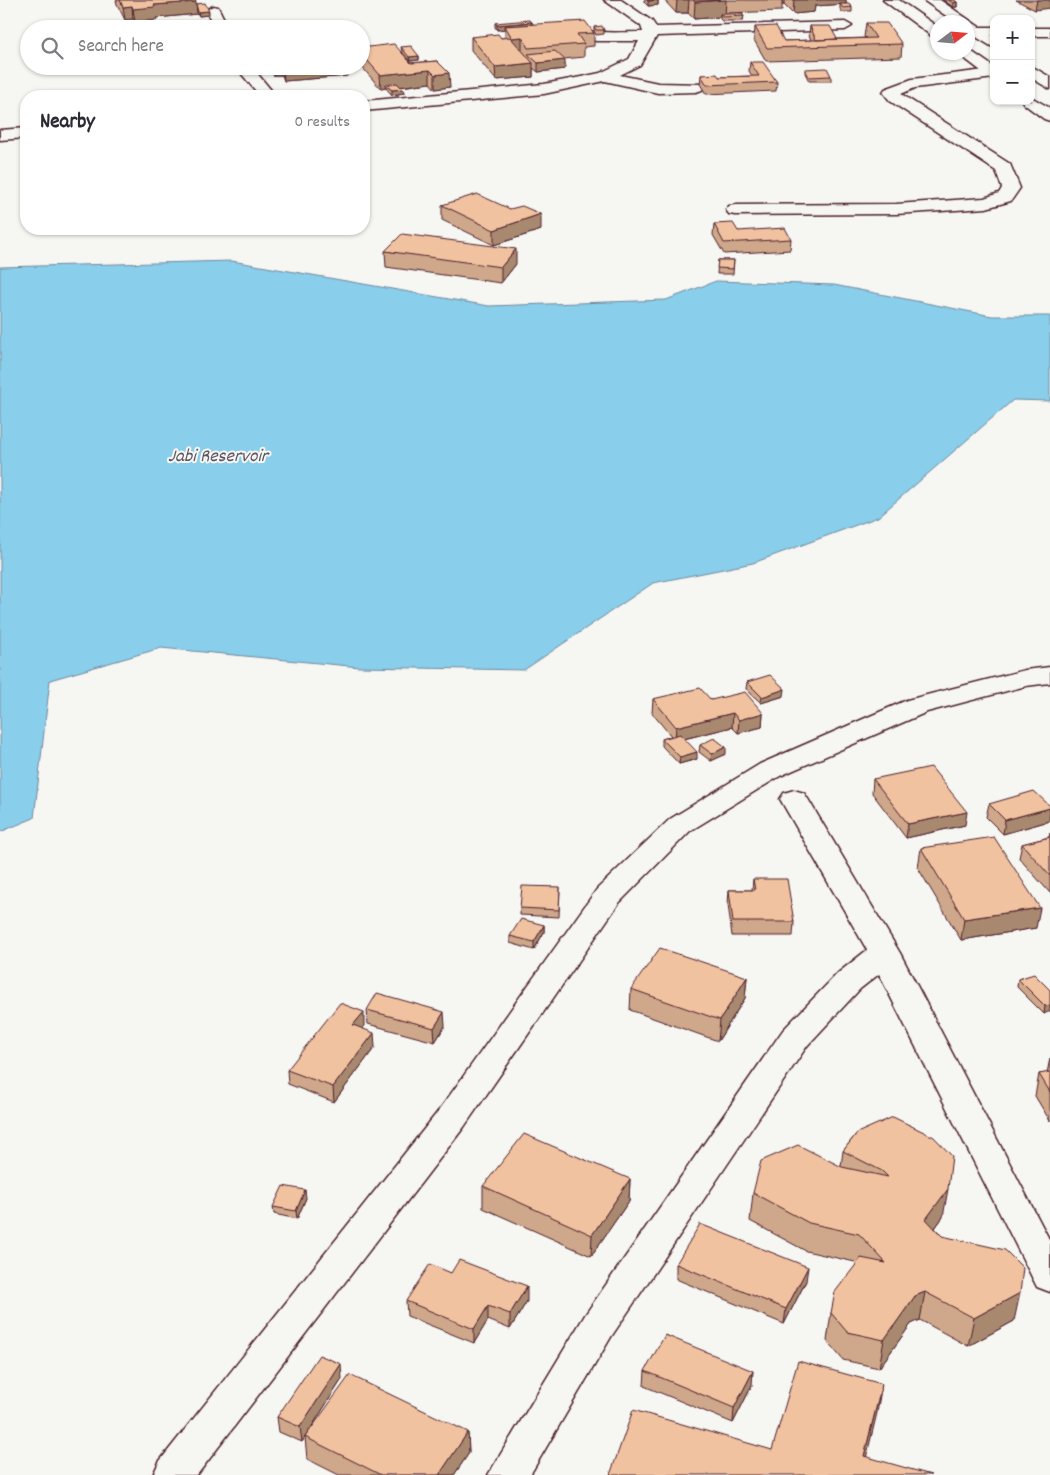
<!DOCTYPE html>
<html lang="en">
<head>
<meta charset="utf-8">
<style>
  body { margin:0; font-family:Dekko,sans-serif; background:#f7f7f7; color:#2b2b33 }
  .controls { position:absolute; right:15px; top:15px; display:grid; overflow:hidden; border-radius:10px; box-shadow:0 1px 4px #0004 }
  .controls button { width:45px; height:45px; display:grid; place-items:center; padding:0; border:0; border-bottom:1px solid #e1e1e2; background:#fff; color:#2b2b33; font:25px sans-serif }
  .compass { position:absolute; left:930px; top:15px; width:45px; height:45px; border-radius:50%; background:#fff; box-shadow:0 1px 4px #0004; rotate:74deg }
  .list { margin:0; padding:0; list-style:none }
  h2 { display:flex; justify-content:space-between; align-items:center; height:65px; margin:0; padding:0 20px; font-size:21px }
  h2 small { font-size:16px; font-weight:400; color:#7c7c81 }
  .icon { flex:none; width:28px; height:28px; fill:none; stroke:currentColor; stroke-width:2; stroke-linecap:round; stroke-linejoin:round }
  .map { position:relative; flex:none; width:1050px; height:1475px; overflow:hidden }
  .search { position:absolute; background:#fff; box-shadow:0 1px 4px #0004; left:20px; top:20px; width:350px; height:55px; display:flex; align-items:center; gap:12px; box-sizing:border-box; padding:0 18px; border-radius:28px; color:#7c7c81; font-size:19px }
  .panel { position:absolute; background:#fff; box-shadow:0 1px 4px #0004; left:20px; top:90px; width:350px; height:145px; border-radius:20px }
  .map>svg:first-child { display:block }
</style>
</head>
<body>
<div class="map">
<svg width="1050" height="1475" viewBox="0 0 1050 1475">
  <rect width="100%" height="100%" fill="#f6f6f2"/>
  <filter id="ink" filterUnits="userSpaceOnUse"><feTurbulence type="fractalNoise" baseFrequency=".02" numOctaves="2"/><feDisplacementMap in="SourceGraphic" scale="10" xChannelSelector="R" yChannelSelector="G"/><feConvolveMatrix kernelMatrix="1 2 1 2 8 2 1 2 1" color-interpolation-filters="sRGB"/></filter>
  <g filter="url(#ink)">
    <!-- water -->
    <path fill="#89ceea" stroke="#70889e" d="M232,261L489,306L666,300L716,281L834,285L992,316H1050V401L1013,400L878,517L753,563L653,583L524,670L360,667L161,648L50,680L34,818L0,832V267Z"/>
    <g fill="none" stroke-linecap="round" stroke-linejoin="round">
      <defs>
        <path id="minor" d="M604,0H621L652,21L656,27L845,22L852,26L845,30L657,36L640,65L620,75L658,83L702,84L704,87L702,90L696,92L658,93L605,81L544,94L364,111V101L544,84L581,77L600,73L629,59L639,41H596L581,37L557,38L550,34C558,22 587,32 599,32C614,33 629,32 643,32L641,26Z
          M213,6L218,7L229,29H215L206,10Z
          M968,27H994V35H968Z
          M1031,28H1050V36H1031Z
          M235,66H251L276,96H260Z
          M993,69L994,78L915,88L901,94L1010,164L1020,188L1011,201L986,208L896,214L735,215L729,214L726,210L729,206L735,205L896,204L984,198L999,193L1002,188L996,171L890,101L883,92L885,89L912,79Z
          M26,128V138L0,140V130Z
          M1050,667V683L1026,686L927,712L780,776L690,831L619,903L464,1127L197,1475H153L159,1462L440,1109L597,889L670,819L760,764L907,700L1025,670Z
          M794,790L804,793L808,799L900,953L1050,1241V1292L1037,1287L879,974L860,989L807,1046L611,1337L530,1475H488L585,1315L783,1030L838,973L867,950L780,799L784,793Z"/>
        <path id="major" d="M883,0H899L938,27V38L933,37Z
          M923,0H940L994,37V48L968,32V22H955Z
          M968,49L994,67V79L989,77L956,52H968Z
          M1031,66L1050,77V89L1031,78Z
          M1031,97L1050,108V121L1044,119L1024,104L1022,101H1031Z"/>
      </defs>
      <!-- minor casing -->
      <use href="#minor" stroke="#4a1f2b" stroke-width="3"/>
      <!-- major casing -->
      <use href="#major" stroke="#4a1f2b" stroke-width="3"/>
      <!-- minor -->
      <use href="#minor" fill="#f6f6f2" fill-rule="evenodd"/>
      <!-- major -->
      <use href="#major" fill="#f6f6f2" fill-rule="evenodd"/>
    </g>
    <!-- wall -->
    <path fill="#cfa78a" stroke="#4a1f2b" d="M116,0H195L196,4L209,15L199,16L197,13V14L156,18L157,20L135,22L133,19L125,20L117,4Z
      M644,0H658V5L648,6L644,2Z
      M664,0H846V4L815,6L814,12L793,14L784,5H782V11L726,13L725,14L744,16L743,21H722L720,19V17L694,19L688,13H676Z
      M943,0H954L957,2V7H953Z
      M1016,0H1050L1035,10Z
      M840,4L852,7V12H842L840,9Z
      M532,22V24L594,33V46L584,47V57L564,59L565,69L538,72L533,68V77L496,80L471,50V37L505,38V29L497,30L495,27V23Z
      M866,23L902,44L901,57L766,61L754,40L755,27L784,41L811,40L809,35L810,26L837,39L866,38L864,37Z
      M594,27L604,30V34L596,35L594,31Z
      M401,47L419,56V60L410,61L402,52Z
      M361,48L411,63L437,61L450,87L435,89L430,83L401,87L403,89L404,93L392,95L386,88L381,89L361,66Z
      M750,62L777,82L776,91L706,94L700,84L701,75L719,77L752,76L749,71Z
      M269,66H347V76L284,81L282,75H273Z
      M805,69L831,76V81H809L805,73Z
      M442,205L510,209L541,230L494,245L442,220Z
      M714,224L738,231L791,239L790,250L724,254L713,235Z
      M385,251L516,264L501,283L386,267Z
      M718,260H734L733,274H717Z
      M747,682L784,696L761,703L746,689Z
      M653,699L711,700L763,713L762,727L738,733L732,727L684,739L697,759L679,764L662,746V739L671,736L652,713Z
      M700,745L726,754L711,761L699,752Z
      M873,779L965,825L906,838L872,793Z
      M989,804L1049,821L1003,834L986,817Z
      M1050,833V893L1019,858L1022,844L1049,837Z
      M921,848L1036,928L961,940L918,868Z
      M753,879L794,922L793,936H732L728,904L729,890H752Z
      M560,887L559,917L520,915V908Z
      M544,925V932L534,950L510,943V936Z
      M747,977L745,998L718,1041L630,1010L631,989Z
      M1018,979L1050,990L1044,1014L1017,987Z
      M367,1010L445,1026L435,1042L368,1024Z
      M364,1026L362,1029L375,1047L334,1102L288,1084L287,1070Z
      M1050,1058V1121L1035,1096L1039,1074L1047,1073Z
      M857,1133L943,1217L935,1228L1014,1321L968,1346L920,1320L911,1324L879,1368L843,1360L827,1341L831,1313L857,1264L855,1262L806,1251L750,1221L753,1193L841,1166L843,1151Z
      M630,1179L629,1201L591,1256L483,1208V1186Z
      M306,1198L297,1219L274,1214L273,1207Z
      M676,1264L806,1281L784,1324L676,1279Z
      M451,1273L527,1301L510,1329L488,1320L474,1343L407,1316L406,1301Z
      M645,1371L752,1385L733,1423L644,1386Z
      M342,1379L302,1442L279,1432L277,1417Z
      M468,1432L469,1453L454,1475H339L307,1459L305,1437Z"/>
    <!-- shaded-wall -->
    <path fill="#a98870" stroke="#4a1f2b" d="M658,0V5L648,6V1Z
      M677,0H689L688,13H676Z
      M726,0L725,16L720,14V17L694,19L695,2Z
      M782,0H784V5H782Z
      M794,0H846V4L815,6L814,12L793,14Z
      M1037,0H1050V8L1035,10Z
      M196,2L197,14L156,18L157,20L135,22L133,9L154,5Z
      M957,2V7H953V3Z
      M132,6L133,19L125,20L123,7Z
      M209,11V15L199,16L198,12Z
      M532,22V27L505,26V29L497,30V25Z
      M522,37V50L512,51V38Z
      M419,56V60L410,61L409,57Z
      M565,60V69L538,72V63Z
      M533,63V77L496,80L495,67Z
      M272,66H281L282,75H273Z
      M292,66H347V76L284,81L283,67Z
      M430,70V83L389,88L385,85L386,88L381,89L380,75Z
      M449,73L450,87L435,89V75Z
      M403,89L404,93L392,95V90Z
      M541,214V230L494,245V230Z
      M516,249V264L501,283V267Z
      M785,689L784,696L761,703L762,697Z
      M733,713L732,727L675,741L676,727Z
      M763,713L762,727L738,733L739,720Z
      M726,747V754L711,761L712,754Z
      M697,752V759L679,764L680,757Z
      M1050,808L1049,821L1003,834L1005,820Z
      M967,812L965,825L906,838L908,824Z
      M1040,908L1036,928L961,940L964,919Z
      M544,925V932L534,950V942Z
      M747,977L745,998L718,1041L720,1020Z
      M1050,1005V1011L1044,1014L1045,1006Z
      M364,1012V1026L354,1040L353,1025Z
      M444,1012L445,1026L435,1042L434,1028Z
      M374,1033L375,1047L334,1102L333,1087Z
      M630,1179L629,1201L591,1256L592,1235Z
      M948,1189L943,1217L921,1247L926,1219Z
      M305,1190L306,1198L297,1219L296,1211Z
      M808,1267L806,1281L784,1324L786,1309Z
      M527,1286V1301L510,1329V1314Z
      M925,1292L920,1320L911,1324L879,1368L884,1340L915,1296Z
      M1020,1293L1014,1321L968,1346L974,1318Z
      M488,1306V1320L474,1343V1329Z
      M341,1364L342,1379L302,1442L300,1427Z
      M753,1371L752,1385L733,1423L734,1408Z
      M882,1384L877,1413L862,1475L864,1456Z
      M468,1432L469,1453L454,1475H439Z"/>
    <!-- building -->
    <path fill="#f1c2a0" stroke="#4a1f2b" d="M120,0H195L196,2L154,5L155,7L133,9L132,6L123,7Z
      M647,0H658L648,1Z
      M693,0H721L695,2Z
      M949,0H954L957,2L953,3Z
      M205,3L209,11L198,12L196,4Z
      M840,4H850L852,7L843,8Z
      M720,14H742L744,16L722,17Z
      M530,20L532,22L497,25L495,23Z
      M585,21L594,33L577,34L584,44L528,48L522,37L512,38L505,26Z
      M235,23H244L246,29H237Z
      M866,23H887L902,44L767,48L755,27L776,26L784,41L876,38Z
      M289,26L291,29H263Z
      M602,26L604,30H596L594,27Z
      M810,26H830L837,39L816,40Z
      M498,34L501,38L510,37L533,63L495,67L471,37Z
      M394,44L411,63L437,61L449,73L435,75L430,70L380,75L361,53V48Z
      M411,46L419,56L409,57L401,47Z
      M555,51L565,60L538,63L528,54Z
      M750,62H763L777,82L707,85L701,75L717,74L719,77L759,76Z
      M827,68L831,76L809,77L805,69Z
      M397,83L403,89L392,90L385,85Z
      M477,194L510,209L522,206L541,214L494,230L442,205Z
      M733,223L738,231L785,228L791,239L724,243L714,224Z
      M402,234L516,249L501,267L385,251Z
      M718,260H734L733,269L717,268Z
      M770,675L785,689L762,697L747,682Z
      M700,688L711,700L745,692L763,713L739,720L733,713L676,727L653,699Z
      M680,734L697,752L680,757L662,739Z
      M714,738L726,747L712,754L700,745Z
      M931,767L967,812L908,824L873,779Z
      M1034,791L1050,806V808L1005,820L989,804Z
      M994,837L1040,908L964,919L921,848Z
      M1050,837V876L1022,844Z
      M753,879H787L794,922H733L729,890H755Z
      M522,886L560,887L559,910L520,908Z
      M521,919L544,925L534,942L510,936Z
      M660,948L747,977L720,1020L631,989Z
      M1034,974L1050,990V1005L1045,1006L1018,979Z
      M377,993L444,1012L434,1028L367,1010Z
      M340,1003L364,1012L353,1025L374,1033L333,1087L287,1070Z
      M1050,1072V1092L1039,1074Z
      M893,1117L934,1137L952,1156L948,1189L926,1219L942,1236L1005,1250L1023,1268L1020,1293L974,1318L925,1292L915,1296L884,1340L847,1332L831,1313L835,1292L861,1258L886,1263L859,1234L809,1223L753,1193L761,1161L798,1145L842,1167L888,1177L882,1171L843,1151L857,1133Z
      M524,1134L630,1179L592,1235L483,1186Z
      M283,1186L305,1190L296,1211L273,1207Z
      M700,1224L808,1267L786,1309L676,1264Z
      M459,1260L527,1286L510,1314L488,1306L474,1329L406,1301L430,1264L451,1273Z
      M665,1335L753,1371L734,1408L645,1371Z
      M319,1355L341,1364L300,1427L277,1417Z
      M798,1361L882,1384L864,1456L931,1475H610L633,1410L772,1450Z
      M350,1375L468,1432L439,1475H381L305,1437Z"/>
  </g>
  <g text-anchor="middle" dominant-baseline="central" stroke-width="4" stroke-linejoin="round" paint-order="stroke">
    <!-- water labels -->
    <g font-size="19" font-style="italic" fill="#5d5464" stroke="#f6f6f2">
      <text x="218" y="457">Jabi Reservoir</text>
    </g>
  </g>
</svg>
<div class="controls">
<button>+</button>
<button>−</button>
</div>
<svg class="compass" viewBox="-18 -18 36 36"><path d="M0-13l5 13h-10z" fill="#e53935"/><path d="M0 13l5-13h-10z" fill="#7c7c81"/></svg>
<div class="search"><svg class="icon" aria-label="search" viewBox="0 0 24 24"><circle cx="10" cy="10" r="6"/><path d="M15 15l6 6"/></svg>Search here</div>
<section class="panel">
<h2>Nearby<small>0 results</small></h2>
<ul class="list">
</ul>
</section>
</div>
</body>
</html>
